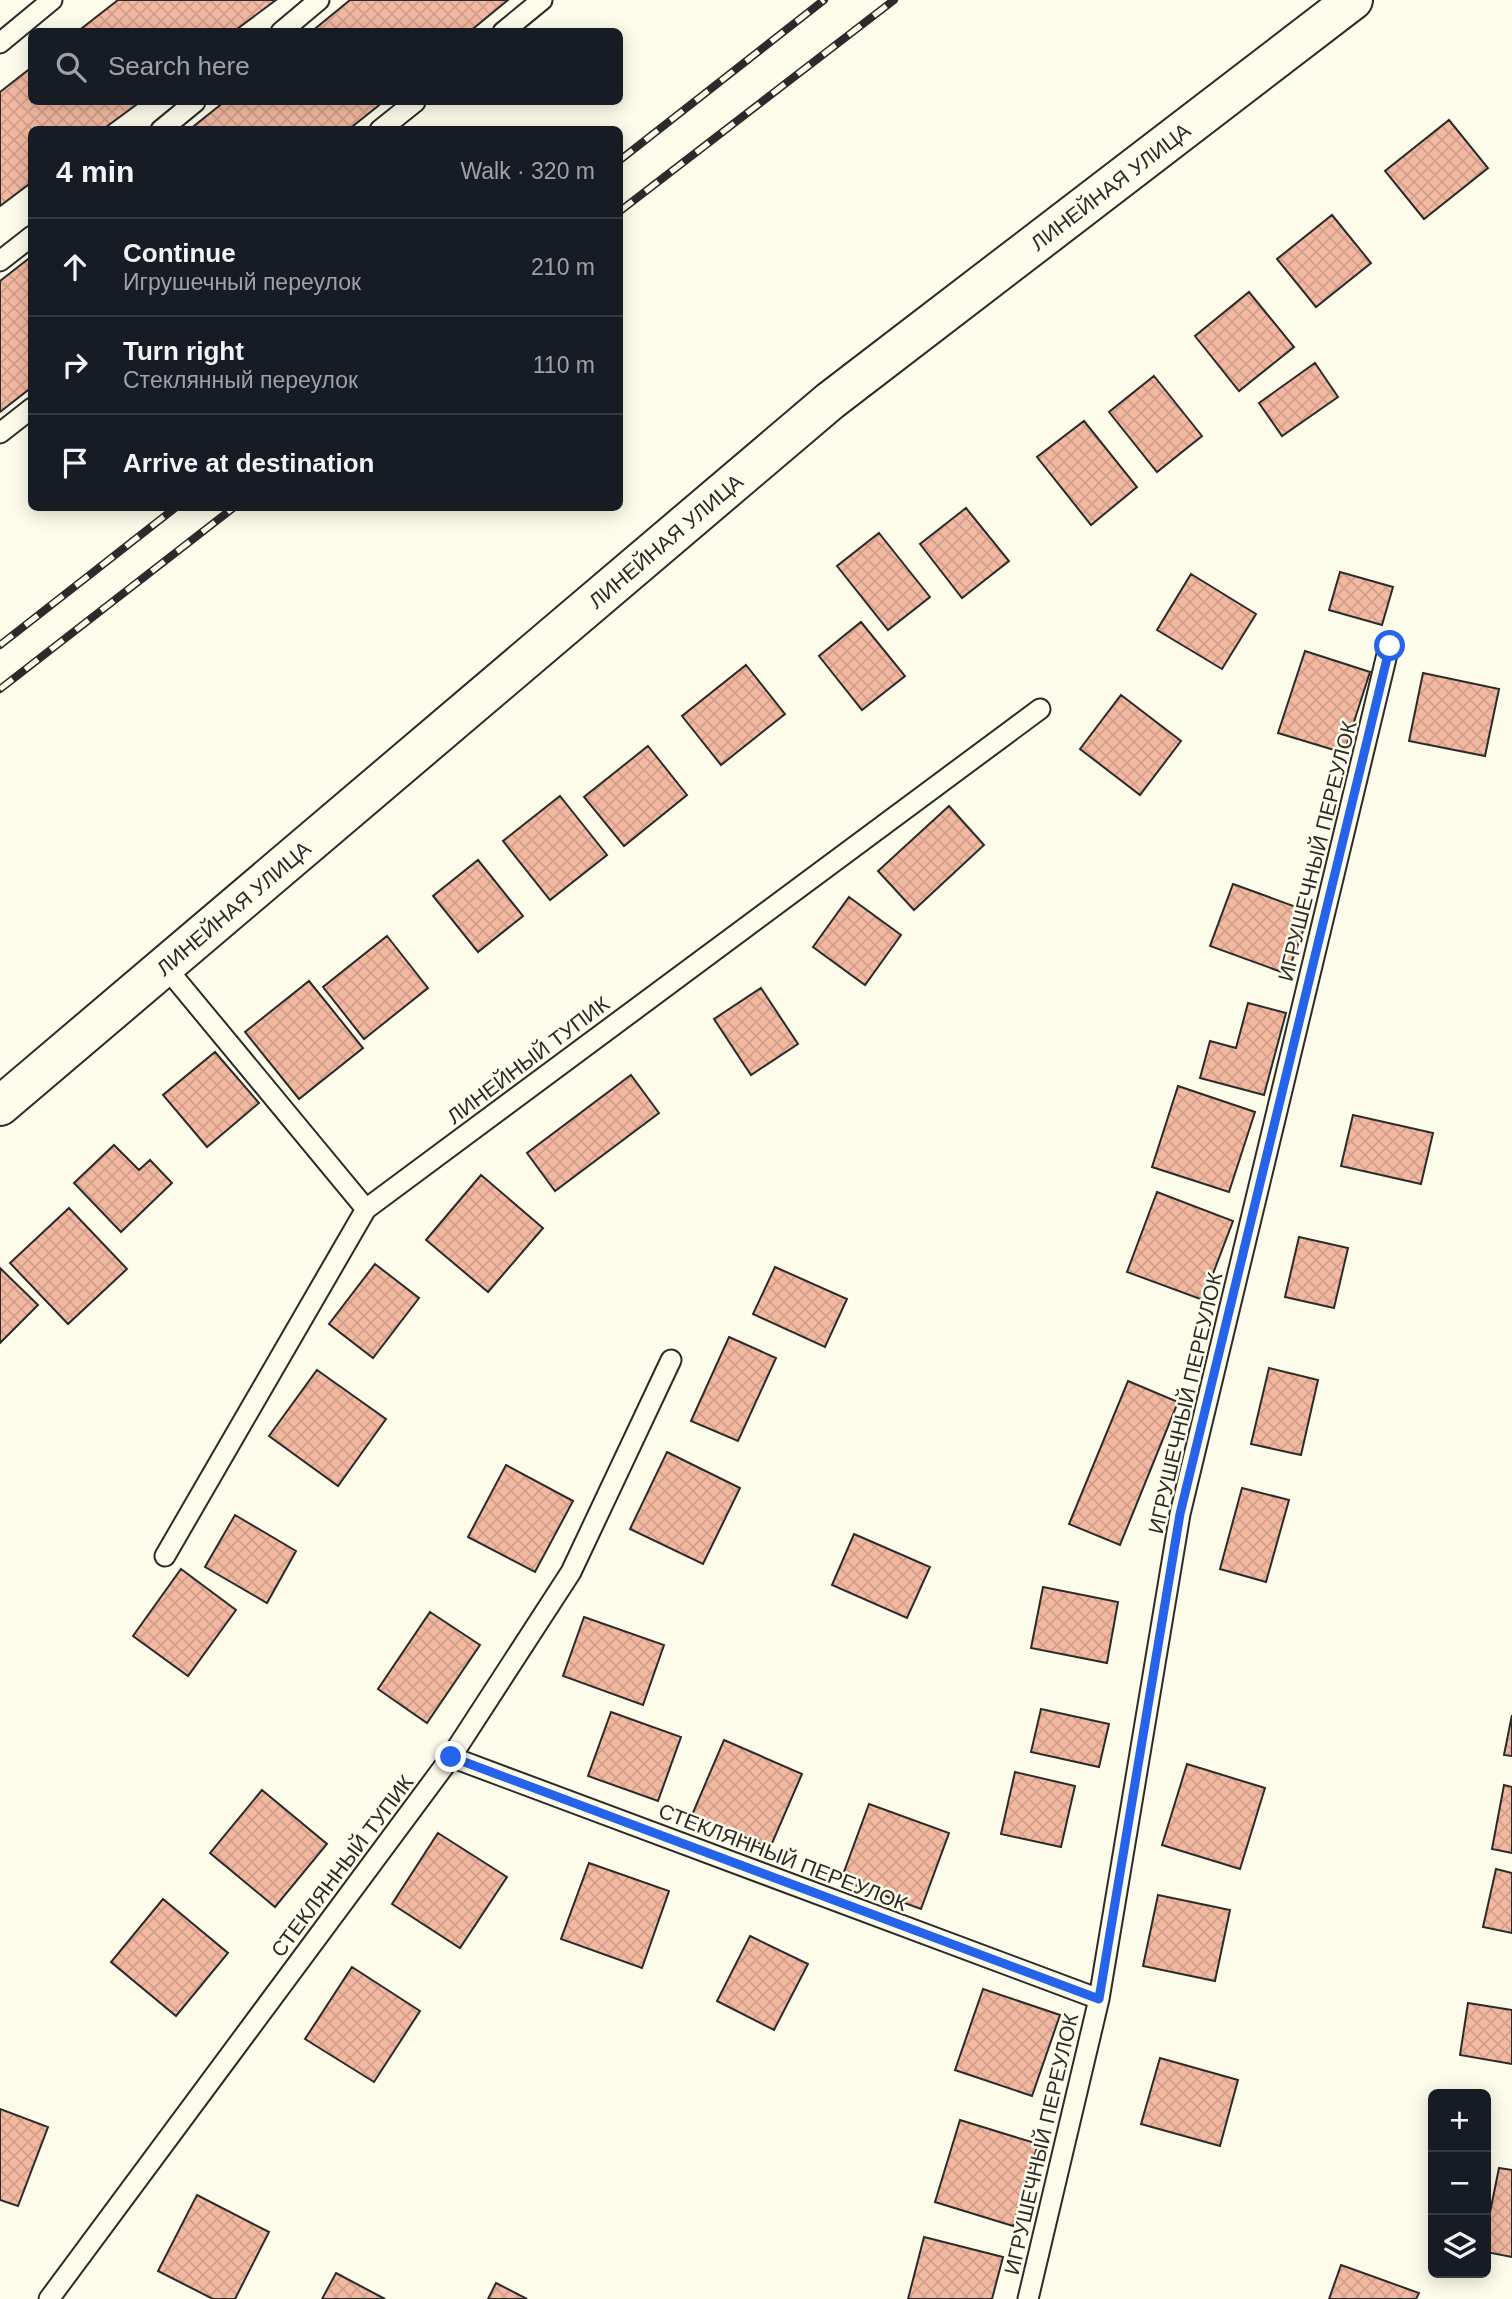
<!DOCTYPE html>
<html lang="en">
<head>
<meta charset="utf-8">
<style>
  body { margin:0; font-family:Arial,sans-serif; background:#242831; color:#f1f3f6 }
  .controls { position:absolute; right:21px; bottom:21px; display:grid; overflow:hidden; border-radius:10px; box-shadow:0 4px 18px #0003 }
  .controls button { width:63px; height:63px; display:grid; place-items:center; padding:0; border:0; border-bottom:2px solid #363941; background:#171b24; color:#f1f3f6; font:35px sans-serif }
  .stop { position:absolute; width:21px; height:21px; margin:-16px; border:5px solid #2563eb; border-radius:50%; background:#fff }
  .stop.end { background:#2563eb; border-color:#fff; box-shadow:0 2px 7px #0008 }
  .list { margin:0; padding:0; list-style:none }
  h2 { display:flex; justify-content:space-between; align-items:center; height:91px; margin:0; padding:0 28px; font-size:30px }
  h2 small { font-size:23px; font-weight:400; color:#9ea1a6 }
  .list li { display:grid; grid-template-columns:46px 1fr auto; gap:21px; align-items:center; box-sizing:border-box; height:98px; padding:0 28px; border-top:2px solid #363941 }
  .list b { display:block; font-size:26px; white-space:nowrap }
  .list p { margin:0; font-size:23px; white-space:nowrap; color:#9ea1a6 }
  .list em { font-size:23px; font-style:normal; color:#9ea1a6 }
  .icon { flex:none; width:38px; height:38px; fill:none; stroke:currentColor; stroke-width:2; stroke-linecap:round; stroke-linejoin:round }
  .map { position:relative; flex:none; width:1512px; height:2299px; overflow:hidden }
  .search { position:absolute; background:#171b24; box-shadow:0 4px 18px #0003; left:28px; top:28px; width:595px; height:77px; display:flex; align-items:center; gap:18px; box-sizing:border-box; padding:0 24px; border-radius:10px; color:#9ea1a6; font-size:26px }
  .panel { position:absolute; background:#171b24; box-shadow:0 4px 18px #0003; left:28px; top:126px; width:595px; height:385px; border-radius:10px }
  .map>svg:first-child { display:block }
</style>
</head>
<body>
<div class="map">
<svg width="1512" height="2299" viewBox="0 0 1512 2299">
  <defs>
    <pattern id="building-cross-hatch" width="8" height="8" patternUnits="userSpaceOnUse" patternTransform="scale(1.75)"><rect width="8" height="8" fill="#f2b8a0"/><path d="M0 0l8 8M0 8l8-8" fill="none" stroke="#d09e8a"/></pattern>
  </defs>
  <rect width="100%" height="100%" fill="#fdfbea"/>
  <!-- building -->
  <path fill="url(#building-cross-hatch)" stroke="#2b2b2b" stroke-width="2" d="M118,0H276L233,32H77Z
    M350,0H508L469,32H311Z
    M32,67V102H140L102,130H32V182L0,206V92Z
    M224,102H383L348,130H189Z
    M1449,120L1488,168L1424,219L1385,171Z
    M1332,215L1371,263L1316,307L1277,259Z
    M32,256V387L0,412V281Z
    M1249,292L1294,347L1239,391L1195,336Z
    M1315,363L1338,397L1282,436L1259,403Z
    M1154,376L1202,436L1157,472L1109,412Z
    M1084,421L1137,487L1091,525L1037,457Z
    M966,508L1009,561L962,598L920,544Z
    M879,533L930,597L888,630L837,566Z
    M1340,572L1393,587L1382,625L1329,610Z
    M1191,574L1256,614L1222,669L1157,630Z
    M861,622L905,676L862,710L819,656Z
    M1305,651L1370,672L1344,753L1278,733Z
    M746,665L785,714L721,765L682,716Z
    M1423,673L1499,689L1485,756L1409,741Z
    M1121,695L1181,741L1140,795L1080,749Z
    M648,746L687,795L624,846L584,797Z
    M560,796L607,855L550,900L503,841Z
    M949,806L984,845L914,910L878,871Z
    M478,860L523,916L478,952L433,896Z
    M1233,884L1310,912L1287,974L1210,946Z
    M849,897L901,935L865,985L813,947Z
    M387,936L428,988L364,1039L323,987Z
    M309,981L363,1048L299,1099L245,1032Z
    M761,988L798,1044L751,1075L714,1019Z
    M1248,1003L1286,1013L1264,1095L1200,1078L1210,1041L1236,1048Z
    M215,1052L259,1103L207,1147L163,1095Z
    M631,1075L659,1113L555,1191L527,1153Z
    M1178,1086L1255,1112L1229,1192L1152,1167Z
    M1353,1115L1433,1133L1421,1184L1341,1166Z
    M114,1145L139,1170L150,1160L172,1183L121,1232L74,1183Z
    M481,1175L543,1228L488,1292L426,1240Z
    M1157,1192L1233,1221L1203,1300L1127,1272Z
    M69,1208L127,1269L68,1324L10,1263Z
    M1299,1237L1348,1248L1334,1308L1285,1297Z
    M375,1264L419,1298L373,1358L329,1324Z
    M775,1267L847,1299L825,1347L753,1314Z
    M0,1268L38,1305L0,1343Z
    M729,1337L776,1358L738,1441L691,1421Z
    M1269,1368L1318,1380L1301,1455L1251,1444Z
    M317,1370L386,1419L338,1486L269,1436Z
    M1128,1381L1178,1402L1120,1545L1069,1524Z
    M667,1452L740,1488L703,1564L630,1529Z
    M506,1465L573,1501L535,1572L468,1537Z
    M1242,1488L1289,1500L1266,1582L1220,1569Z
    M235,1515L296,1551L267,1603L205,1567Z
    M854,1534L930,1567L907,1618L832,1585Z
    M181,1569L236,1610L188,1676L133,1636Z
    M1043,1587L1118,1602L1107,1663L1031,1648Z
    M430,1612L480,1645L427,1723L378,1689Z
    M584,1617L664,1645L643,1705L563,1676Z
    M1041,1709L1109,1724L1099,1767L1031,1752Z
    M611,1712L681,1737L658,1801L588,1776Z
    M1512,1715V1756L1504,1755Z
    M724,1740L802,1774L770,1848L692,1815Z
    M1187,1764L1265,1788L1240,1869L1162,1845Z
    M1015,1772L1075,1786L1061,1847L1001,1834Z
    M1504,1785L1512,1787V1853L1492,1849Z
    M262,1790L327,1844L275,1907L210,1853Z
    M869,1804L949,1833L921,1909L841,1880Z
    M438,1833L507,1877L460,1948L392,1904Z
    M589,1863L669,1891L642,1968L561,1939Z
    M1496,1869L1512,1873V1933L1483,1927Z
    M1158,1895L1230,1910L1215,1981L1143,1966Z
    M163,1899L228,1953L176,2016L111,1962Z
    M750,1936L808,1964L774,2030L717,2001Z
    M352,1967L420,2011L374,2082L305,2039Z
    M983,1989L1060,2015L1032,2096L955,2070Z
    M1468,2003L1512,2010V2064L1460,2055Z
    M1160,2058L1238,2080L1220,2146L1141,2124Z
    M0,2109L48,2127L18,2206L0,2200Z
    M960,2120L1038,2144L1013,2226L935,2202Z
    M1499,2168L1512,2170V2257L1486,2252V2232Z
    M197,2195L269,2232L235,2299H213L158,2271Z
    M924,2237L1003,2257L992,2299H908Z
    M1341,2265L1419,2293L1416,2299H1329Z
    M336,2273L385,2299H322Z
    M496,2283L527,2299H488Z"/>
  <g fill="none" stroke-linecap="round" stroke-linejoin="round">
    <defs>
      <path id="lane" d="M281,32L319,0
        M503,32L542,0
        M0,43L52,0
        M161,130L195,102
        M380,130L415,102
        M0,261L32,236
        M0,433L32,408
        M164,965L366,1209
        M165,1556L366,1209L1040,709
        M451,1757L1099,1999
        M49,2299L451,1757L571,1572L671,1360
        M1028,2299L1099,1999L1180,1514L1389,646"/>
      <g id="street">
        <path id="s1" d="M0,1106L830,401L1353,0"/>
      </g>
    </defs>
    <!-- lane casing -->
    <use href="#lane" stroke="#2b2b2b" stroke-width="23"/>
    <!-- street casing -->
    <use href="#street" stroke="#2b2b2b" stroke-width="42"/>
    <!-- lane -->
    <use href="#lane" stroke="#fdfbea" stroke-width="19"/>
    <!-- street -->
    <use href="#street" stroke="#fdfbea" stroke-width="38"/>
    <defs>
      <path id="rail" d="M620,160L824,0
        M620,211L894,0
        M0,645L175,508
        M0,689L233,508"/>
    </defs>
    <!-- rail casing -->
    <use href="#rail" stroke="#2b2b2b" stroke-width="8"/>
    <!-- rail -->
    <use href="#rail" stroke="#fdfbea" stroke-width="5" stroke-dasharray="16" stroke-linecap="butt"/>
  </g>
  <g fill="none" stroke-linecap="round" stroke-linejoin="round">
    <!-- route -->
    <path stroke="#2563eb" stroke-width="9" d="M451,1757L1099,1999L1180,1514L1390,646"/>
  </g>
  <g text-anchor="middle" dominant-baseline="central" stroke-width="5" stroke-linejoin="round" paint-order="stroke">
    <!-- street labels -->
    <g font-size="21" fill="#2b2b2b" stroke="#fdfbea">
      <text stroke="none"><textPath href="#s1" startOffset="1442">ЛИНЕЙНАЯ УЛИЦА</textPath></text>
      <text stroke="none"><textPath href="#s1" startOffset="873">ЛИНЕЙНАЯ УЛИЦА</textPath></text>
      <text transform="translate(1317 851) rotate(-76)">ИГРУШЕЧНЫЙ ПЕРЕУЛОК</text>
      <text stroke="none"><textPath href="#s1" startOffset="306">ЛИНЕЙНАЯ УЛИЦА</textPath></text>
      <text transform="translate(528 1060) rotate(-37)">ЛИНЕЙНЫЙ ТУПИК</text>
      <text transform="translate(1185 1403) rotate(-77)">ИГРУШЕЧНЫЙ ПЕРЕУЛОК</text>
      <text transform="translate(783 1857) rotate(21)">СТЕКЛЯННЫЙ ПЕРЕУЛОК</text>
      <text transform="translate(342 1866) rotate(-53)">СТЕКЛЯННЫЙ ТУПИК</text>
      <text transform="translate(1041 2144) rotate(-77)">ИГРУШЕЧНЫЙ ПЕРЕУЛОК</text>
    </g>
  </g>
</svg>
<div class="controls">
<button>+</button>
<button>−</button>
<button><svg class="icon" aria-label="layers" viewBox="0 0 24 24"><path d="M12 4l9 5-9 5-9-5zM3 14l9 5 9-5"/></svg></button>
</div>
<div class="stop" style="left:1390px;top:646px"></div>
<div class="stop end" style="left:451px;top:1757px"></div>
<div class="search"><svg class="icon" aria-label="search" viewBox="0 0 24 24"><circle cx="10" cy="10" r="6"/><path d="M15 15l6 6"/></svg>Search here</div>
<section class="panel">
<h2>4 min<small>Walk · 320 m</small></h2>
<ul class="list">
<li><svg class="icon" aria-label="ahead" viewBox="0 0 24 24"><path d="M12 20V5M6 11l6-6 6 6"/></svg><div><b>Continue</b><p>Игрушечный переулок</p></div><em>210 m</em></li>
<li><svg class="icon" aria-label="right" viewBox="0 0 24 24"><path d="M7 20v-9h11M14 6l5 5-5 5"/></svg><div><b>Turn right</b><p>Стеклянный переулок</p></div><em>110 m</em></li>
<li><svg class="icon" aria-label="arrive" viewBox="0 0 24 24"><path d="M6 21V4h12l-3 4 3 4H6"/></svg><div><b>Arrive at destination</b></div></li>
</ul>
</section>
</div>
</body>
</html>
